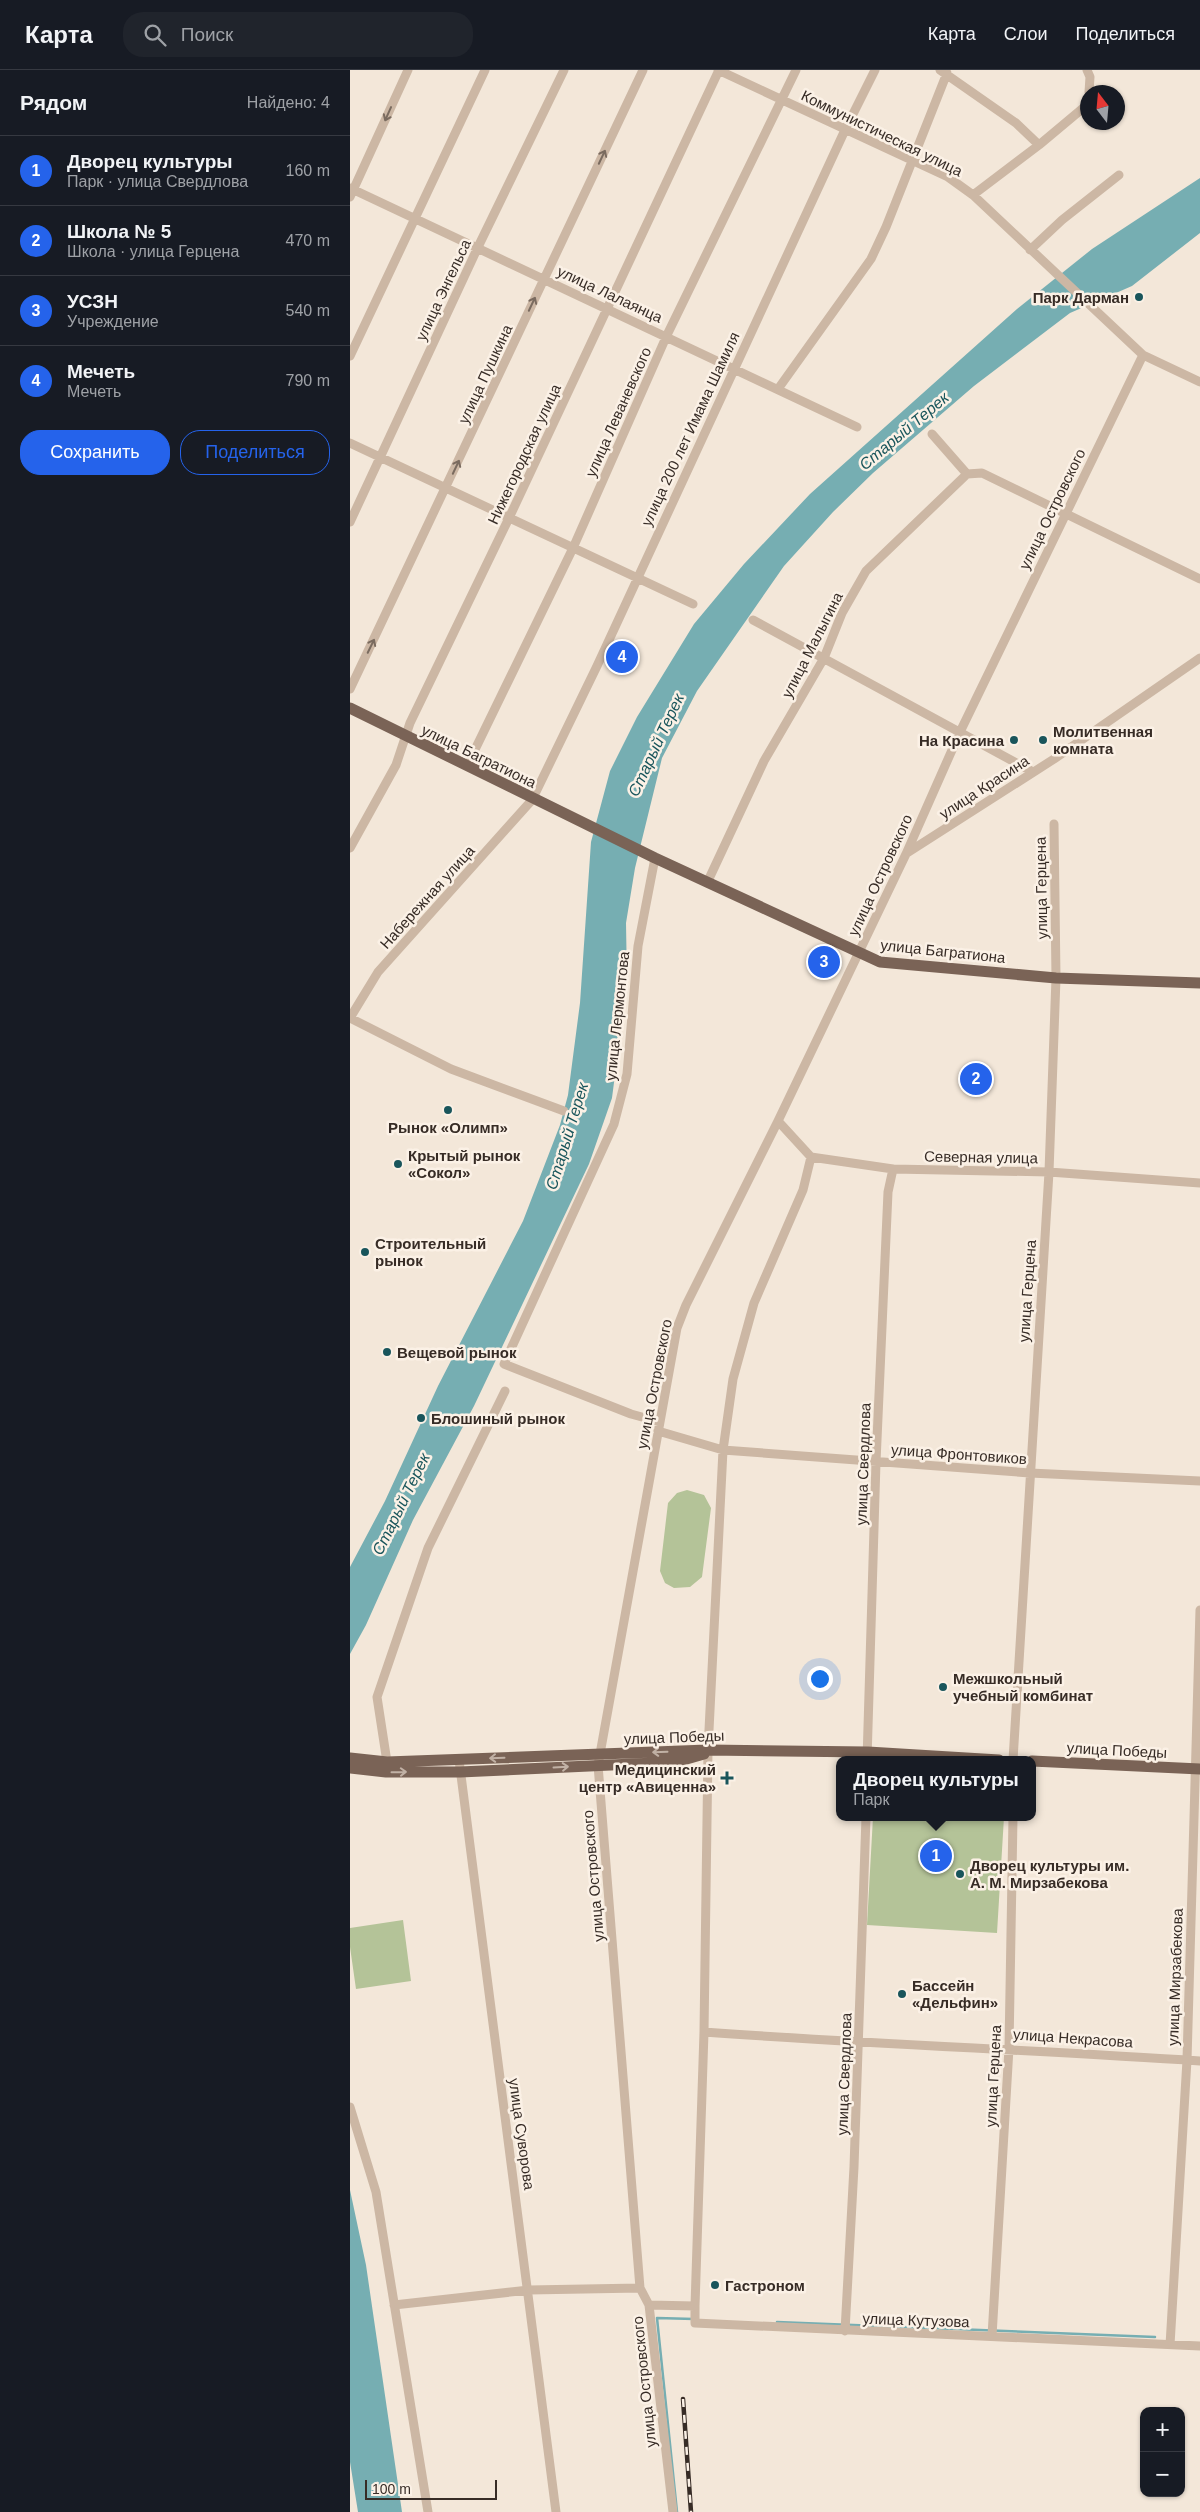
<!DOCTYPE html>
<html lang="ru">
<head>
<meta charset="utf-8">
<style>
  body { margin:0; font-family:Helvetica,sans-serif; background:#20242c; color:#f1f3f6 }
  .controls { position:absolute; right:15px; bottom:15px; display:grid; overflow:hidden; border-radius:10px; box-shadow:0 1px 4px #0004 }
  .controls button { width:45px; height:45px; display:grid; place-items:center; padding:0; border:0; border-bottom:1px solid #363941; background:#171b24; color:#f1f3f6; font:25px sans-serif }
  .compass { position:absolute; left:730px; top:15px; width:45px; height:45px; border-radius:50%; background:#171b24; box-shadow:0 1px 4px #0004; rotate:344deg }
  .scale { position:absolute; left:15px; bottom:12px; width:132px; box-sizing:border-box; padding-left:5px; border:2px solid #372c26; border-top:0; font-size:14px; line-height:18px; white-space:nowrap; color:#372c26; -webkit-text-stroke:4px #fbf1e6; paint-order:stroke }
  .you { position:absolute; left:469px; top:1608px; width:18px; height:18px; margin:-12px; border:4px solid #fff; border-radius:50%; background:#1a73e8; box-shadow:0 0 0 8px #1a73e833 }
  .badge { display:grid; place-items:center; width:32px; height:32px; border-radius:50%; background:#2563eb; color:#fff; font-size:16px; font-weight:700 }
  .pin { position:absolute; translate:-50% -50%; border:2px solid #fff; box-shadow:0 1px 5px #0006 }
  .popup { position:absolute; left:486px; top:1686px; width:200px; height:65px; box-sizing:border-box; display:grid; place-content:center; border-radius:10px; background:#171b24; filter:drop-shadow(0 1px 4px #0005); font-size:16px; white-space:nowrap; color:#9ea1a6 }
  .popup b { font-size:19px; color:#f1f3f6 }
  .popup::after { content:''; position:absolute; left:50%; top:100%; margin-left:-10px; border:10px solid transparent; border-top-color:#171b24 }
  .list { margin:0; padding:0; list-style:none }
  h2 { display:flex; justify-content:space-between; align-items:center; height:65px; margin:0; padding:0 20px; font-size:21px }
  h2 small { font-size:16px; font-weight:400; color:#9ea1a6 }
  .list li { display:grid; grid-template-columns:32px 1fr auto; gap:15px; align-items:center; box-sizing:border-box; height:70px; padding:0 20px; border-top:1px solid #363941 }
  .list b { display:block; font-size:19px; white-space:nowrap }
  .list p { margin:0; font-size:16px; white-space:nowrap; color:#9ea1a6 }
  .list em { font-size:16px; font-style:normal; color:#9ea1a6 }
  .actions { display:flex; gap:10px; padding:15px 20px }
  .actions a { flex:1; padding:11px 0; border:1px solid #2563eb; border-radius:20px; text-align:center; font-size:18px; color:#2563eb }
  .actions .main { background:#2563eb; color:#fff }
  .icon { flex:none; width:28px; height:28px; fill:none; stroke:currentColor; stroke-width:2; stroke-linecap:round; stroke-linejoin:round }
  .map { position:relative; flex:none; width:850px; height:2442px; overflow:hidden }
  header { display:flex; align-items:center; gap:30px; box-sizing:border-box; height:70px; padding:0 25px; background:#171b24; border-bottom:1px solid #363941 }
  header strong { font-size:24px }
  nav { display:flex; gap:28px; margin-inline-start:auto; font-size:18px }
  .search { width:350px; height:45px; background:#20242c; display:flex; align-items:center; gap:12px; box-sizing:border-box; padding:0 18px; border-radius:20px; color:#9ea1a6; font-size:19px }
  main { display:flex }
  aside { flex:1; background:#171b24 }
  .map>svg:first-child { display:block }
</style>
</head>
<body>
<header>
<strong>Карта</strong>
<div class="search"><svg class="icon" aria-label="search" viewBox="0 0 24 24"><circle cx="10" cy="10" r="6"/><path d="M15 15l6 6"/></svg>Поиск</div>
<nav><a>Карта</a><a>Слои</a><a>Поделиться</a></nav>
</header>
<main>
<aside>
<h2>Рядом<small>Найдено: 4</small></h2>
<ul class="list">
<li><span class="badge">1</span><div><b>Дворец культуры</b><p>Парк · улица Свердлова</p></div><em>160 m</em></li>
<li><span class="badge">2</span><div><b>Школа № 5</b><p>Школа · улица Герцена</p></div><em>470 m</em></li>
<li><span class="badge">3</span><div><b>УСЗН</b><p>Учреждение</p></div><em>540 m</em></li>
<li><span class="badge">4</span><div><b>Мечеть</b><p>Мечеть</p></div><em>790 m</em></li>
</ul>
<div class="actions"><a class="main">Сохранить</a><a>Поделиться</a></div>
</aside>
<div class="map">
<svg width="850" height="2442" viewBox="0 0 850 2442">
  <rect width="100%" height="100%" fill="#f3e7d9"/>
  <!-- green -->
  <path fill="#b4c398" d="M337,1420L354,1425L361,1438L352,1507L340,1517L324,1518L315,1513L310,1501L318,1433L327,1423Z
    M523,1747H654L647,1863L517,1855Z
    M53,1850L61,1911L6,1919L0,1877V1858Z"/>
  <!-- water -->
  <path fill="#76aeb2" d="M850,108V163L782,216L720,243L624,316L523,403L483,442L434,496L347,621L312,688L285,798L276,853L277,912L262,1028L239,1094L124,1336L63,1450L16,1555L0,1584V1497L35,1431L88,1316L173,1151L210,1055L218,1025L230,933L241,772L260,701L287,647L344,554L394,494L460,424L667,239L742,179Z
    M0,2120L16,2195L52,2442H8L0,2392Z"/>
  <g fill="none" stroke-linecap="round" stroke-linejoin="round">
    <!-- stream -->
    <path stroke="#76aeb2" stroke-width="2.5" d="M427,2252L805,2267
      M327,2442L307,2248L344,2249"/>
    <!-- minor -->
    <path stroke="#ccb7a4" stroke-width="9" d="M368,0L598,107L623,125L793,285L850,312
      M590,0L666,53L689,75
      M737,0L740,7L739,22
      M0,118L507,357
      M623,125L689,75L738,34
      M0,127L58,0
      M680,180L712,150L769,105
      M0,286L135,0
      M428,319L521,189L536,157L597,3
      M582,364L617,404L632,403L850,509
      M0,373L343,534
      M0,452L128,177L214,0
      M403,550L683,702
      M0,619L293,0
      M117,696L223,478L317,265L446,0
      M0,778L46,695L60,653L159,448L369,0
      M557,783L704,689L850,588
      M305,788L288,876L277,1004L264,1054L154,1294L281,1344L310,1352
      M357,813L414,691L474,588L492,543L516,501L617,404
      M0,948L28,902L182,730L247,596L495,60L525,0
      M0,948L101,999L214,1041
      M428,1051L461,1087L543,1099L699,1102L850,1113
      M308,1361L373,1380L680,1403L850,1411
      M109,1690L206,2442
      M517,1690L526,1392L538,1122L543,1099
      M663,1690L699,1102L706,908L704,754
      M37,1692L27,1627L78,1478L155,1321
      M354,1962C519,1974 685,1980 850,1991
      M0,2037L26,2122L78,2442
      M44,2235L179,2220L290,2218
      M299,2235L345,2236V2253L850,2276
      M345,2236L354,1962L358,1680L373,1380L383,1309L404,1233L453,1120L461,1087
      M495,2261L504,2097L516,1747
      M642,2266L659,1978L663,1747
      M820,2275L837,1990L850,1540
      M323,2442L299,2235L290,2218L248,1695L327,1258L336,1235L428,1051L556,784L610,662L793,285"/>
    <!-- major -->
    <path stroke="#7a6356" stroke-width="11" d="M0,638L305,788L530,892L706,908L850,913
      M0,1688L37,1692L358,1680L518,1682L649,1690
      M682,1691L850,1699
      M0,1698L36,1702H110L326,1692L354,1684"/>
    <defs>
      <path id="rail" d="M333,2329L341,2442"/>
    </defs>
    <!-- rail casing -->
    <use href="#rail" stroke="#372c26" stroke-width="4.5"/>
    <!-- rail -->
    <use href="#rail" stroke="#fbf1e6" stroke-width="2.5" stroke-dasharray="8" stroke-linecap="butt"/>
  </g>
  <!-- one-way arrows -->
  <defs><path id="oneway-shaft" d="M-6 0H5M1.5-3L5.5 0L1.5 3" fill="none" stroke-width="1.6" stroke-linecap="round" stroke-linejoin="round" transform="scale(1.25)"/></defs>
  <g stroke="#7a6b5f">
    <use href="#oneway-shaft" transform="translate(38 44) rotate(114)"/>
    <use href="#oneway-shaft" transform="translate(252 87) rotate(-65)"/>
    <use href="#oneway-shaft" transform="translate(182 234) rotate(-65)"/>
    <use href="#oneway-shaft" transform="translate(106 397) rotate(-65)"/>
    <use href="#oneway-shaft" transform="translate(21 576) rotate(-64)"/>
  </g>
  <g stroke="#c1b1a5">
    <use href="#oneway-shaft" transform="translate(310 1682) rotate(178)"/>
    <use href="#oneway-shaft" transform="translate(147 1688) rotate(178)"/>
    <use href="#oneway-shaft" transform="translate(211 1697) rotate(-3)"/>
    <use href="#oneway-shaft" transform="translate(49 1702) rotate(-1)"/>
  </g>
  <!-- markers -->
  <g fill="#19555b" stroke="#fbf1e6" stroke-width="2">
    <circle cx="789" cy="227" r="5"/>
    <circle cx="664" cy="670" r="5"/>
    <circle cx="693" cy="670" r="5"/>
    <circle cx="98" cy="1040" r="5"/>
    <circle cx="48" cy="1094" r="5"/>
    <circle cx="15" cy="1182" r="5"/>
    <circle cx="37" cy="1282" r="5"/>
    <circle cx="71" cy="1348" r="5"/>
    <circle cx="593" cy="1617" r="5"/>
    <path d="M374.5 1700.5h5v5h5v5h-5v5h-5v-5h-5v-5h5z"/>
    <circle cx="610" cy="1804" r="5"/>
    <circle cx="552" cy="1924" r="5"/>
    <circle cx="365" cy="2215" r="5"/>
  </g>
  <g text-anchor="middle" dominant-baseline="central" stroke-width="5" stroke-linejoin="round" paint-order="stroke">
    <!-- street labels -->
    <g font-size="15" fill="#372c26" stroke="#fbf1e6">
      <text transform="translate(532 63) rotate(26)">Коммунистическая улица</text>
      <text transform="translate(93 220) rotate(-65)">улица Энгельса</text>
      <text transform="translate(260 224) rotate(25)">улица Лалаянца</text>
      <text transform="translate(135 304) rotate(-65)">улица Пушкина</text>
      <text transform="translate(268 342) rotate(-66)">улица Леваневского</text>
      <text transform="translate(340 359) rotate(-65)">улица 200 лет Имама Шамиля</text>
      <text transform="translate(174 384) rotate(-65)">Нижегородская улица</text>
      <text transform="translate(702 439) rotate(-64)">улица Островского</text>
      <text transform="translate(462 575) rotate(-63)">улица Малыгина</text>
      <text transform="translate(129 686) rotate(26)">улица Багратиона</text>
      <text transform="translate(634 717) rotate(-33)">улица Красина</text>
      <text transform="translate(530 805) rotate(-65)">улица Островского</text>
      <text transform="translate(691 818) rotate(-91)">улица Герцена</text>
      <text transform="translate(77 827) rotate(-48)">Набережная улица</text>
      <text transform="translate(593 881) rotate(6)">улица Багратиона</text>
      <text transform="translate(267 946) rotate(-84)">улица Лермонтова</text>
      <text transform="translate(631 1087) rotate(1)">Северная улица</text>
      <text transform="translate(677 1221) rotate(-86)">улица Герцена</text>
      <text transform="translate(304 1314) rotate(-79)">улица Островского</text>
      <text transform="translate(609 1384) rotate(4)">улица Фронтовиков</text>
      <text transform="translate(513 1394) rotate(-88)">улица Свердлова</text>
      <text transform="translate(324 1667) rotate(-2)">улица Победы</text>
      <text transform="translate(767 1680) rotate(3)">улица Победы</text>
      <text transform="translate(243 1806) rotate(-95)">улица Островского</text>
      <text transform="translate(825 1907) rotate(-88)">улица Мирзабекова</text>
      <text transform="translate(723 1968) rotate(4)">улица Некрасова</text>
      <text transform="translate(494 2004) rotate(-88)">улица Свердлова</text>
      <text transform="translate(643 2006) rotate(-87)">улица Герцена</text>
      <text transform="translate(172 2064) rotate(82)">улица Суворова</text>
      <text transform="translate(566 2250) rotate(2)">улица Кутузова</text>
      <text transform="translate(294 2312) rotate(-96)">улица Островского</text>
    </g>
    <!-- poi labels -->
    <g font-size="15" font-weight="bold" fill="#372c26" stroke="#fbf1e6" text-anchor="start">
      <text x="779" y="227" text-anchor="end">Парк Дарман</text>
      <text x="703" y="661">Молитвенная<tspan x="703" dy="17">комната</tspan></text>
      <text x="654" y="670" text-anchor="end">На Красина</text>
      <text x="98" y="1057" text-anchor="middle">Рынок «Олимп»</text>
      <text x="58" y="1085">Крытый рынок<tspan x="58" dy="17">«Сокол»</tspan></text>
      <text x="25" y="1173">Строительный<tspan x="25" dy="17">рынок</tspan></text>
      <text x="47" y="1282">Вещевой рынок</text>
      <text x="81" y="1348">Блошиный рынок</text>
      <text x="603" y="1608">Межшкольный<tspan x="603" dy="17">учебный комбинат</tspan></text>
      <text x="366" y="1699" text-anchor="end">Медицинский<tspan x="366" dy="17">центр «Авиценна»</tspan></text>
      <text x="620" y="1795">Дворец культуры им.<tspan x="620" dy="17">А. М. Мирзабекова</tspan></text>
      <text x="562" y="1915">Бассейн<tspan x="562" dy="17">«Дельфин»</tspan></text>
      <text x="375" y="2215">Гастроном</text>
    </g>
    <!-- water labels -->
    <g font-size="16" font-style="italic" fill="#19555b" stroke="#fbf1e6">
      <text transform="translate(554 361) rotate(-40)">Старый Терек</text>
      <text transform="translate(306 675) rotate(-65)">Старый Терек</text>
      <text transform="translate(217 1066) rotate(-73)">Старый Терек</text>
      <text transform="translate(51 1434) rotate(-64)">Старый Терек</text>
    </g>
  </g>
</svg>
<div class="controls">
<button>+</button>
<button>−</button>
</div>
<svg class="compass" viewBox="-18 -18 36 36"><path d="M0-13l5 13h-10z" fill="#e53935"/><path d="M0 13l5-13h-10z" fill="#9ea1a6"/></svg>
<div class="scale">100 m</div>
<div class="you"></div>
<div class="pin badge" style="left:586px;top:1786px">1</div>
<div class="popup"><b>Дворец культуры</b>Парк</div>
<div class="pin badge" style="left:626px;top:1009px">2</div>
<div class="pin badge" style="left:474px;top:892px">3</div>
<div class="pin badge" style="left:272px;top:587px">4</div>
</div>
</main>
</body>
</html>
